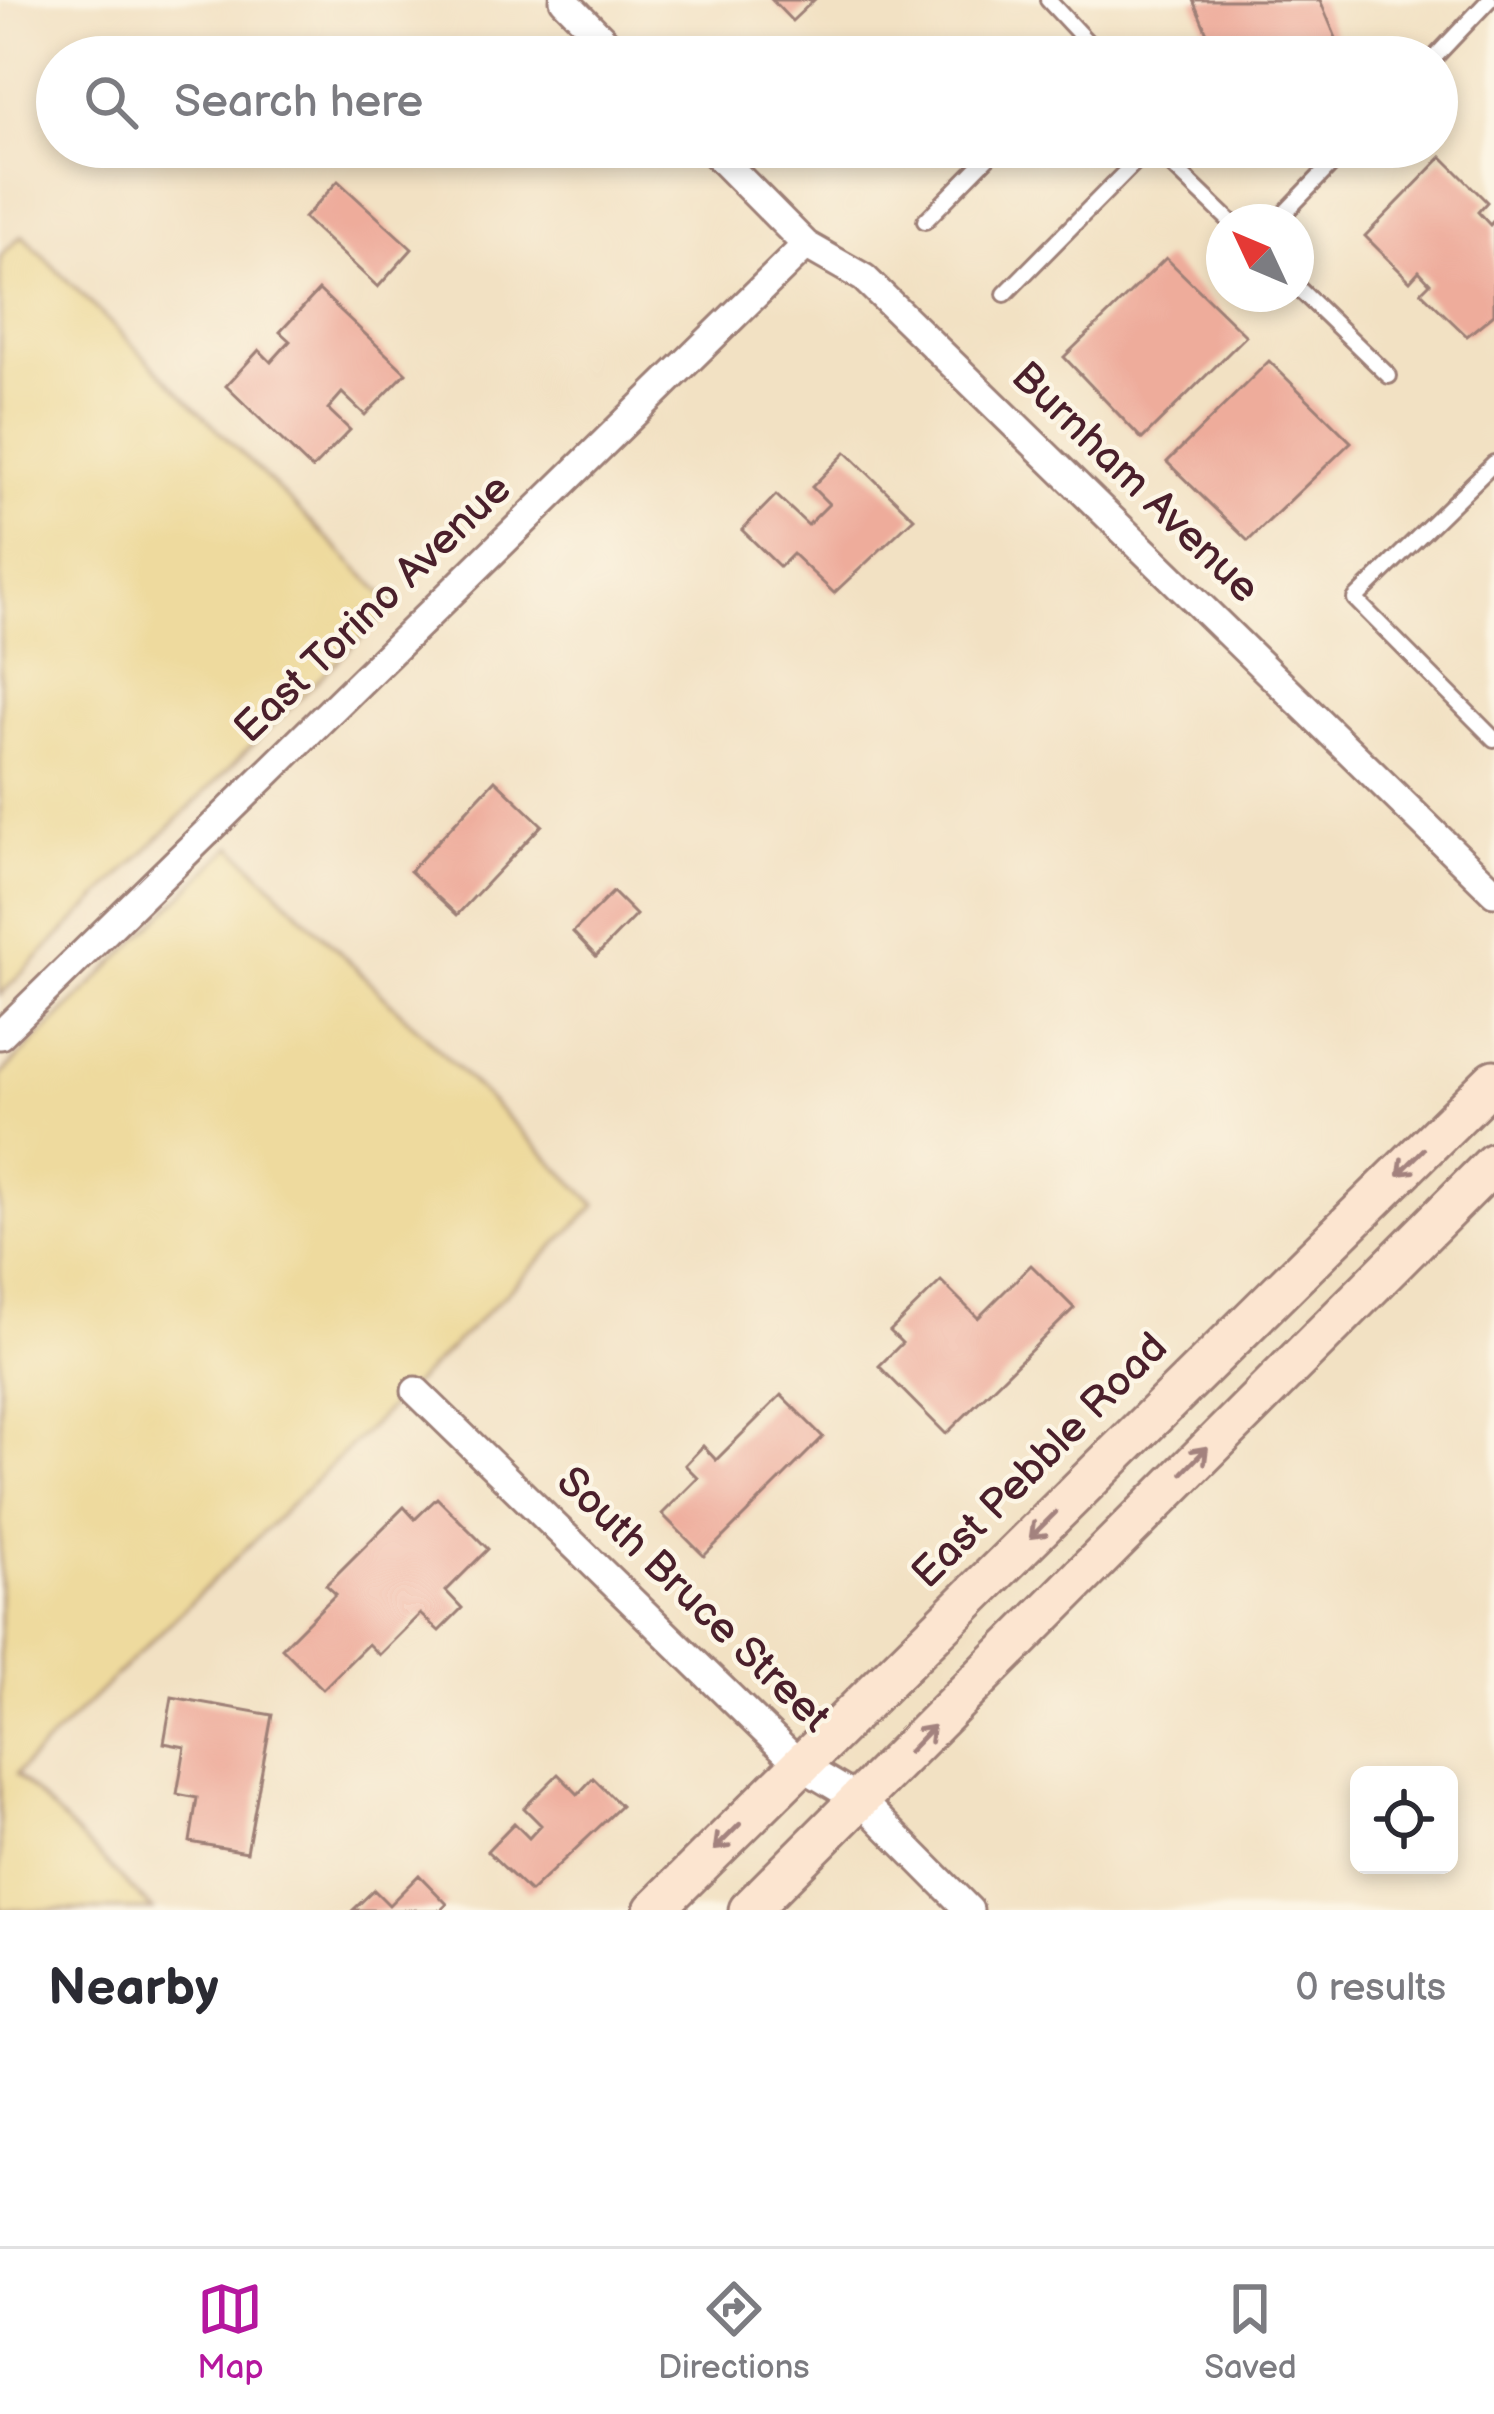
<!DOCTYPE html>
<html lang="en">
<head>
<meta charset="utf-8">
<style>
  body { margin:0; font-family:"Balsamiq Sans",sans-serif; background:#f7f7f7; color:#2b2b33 }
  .controls { position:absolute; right:36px; bottom:36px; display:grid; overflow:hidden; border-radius:18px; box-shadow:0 6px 18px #0003 }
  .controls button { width:108px; height:108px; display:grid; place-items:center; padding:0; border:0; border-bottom:3px solid #e1e1e2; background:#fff; color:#2b2b33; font:60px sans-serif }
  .compass { position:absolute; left:1206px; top:204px; width:108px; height:108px; border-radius:50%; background:#fff; box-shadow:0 6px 18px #0003; rotate:314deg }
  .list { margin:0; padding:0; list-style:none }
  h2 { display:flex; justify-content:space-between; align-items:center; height:156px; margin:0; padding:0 48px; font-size:51px }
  h2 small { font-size:39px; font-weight:400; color:#7c7c81 }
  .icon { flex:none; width:66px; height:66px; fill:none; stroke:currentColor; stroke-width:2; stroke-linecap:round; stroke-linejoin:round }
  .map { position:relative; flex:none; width:1494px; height:1910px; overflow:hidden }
  .search { position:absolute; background:#fff; box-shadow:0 6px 18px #0003; left:36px; right:36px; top:36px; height:132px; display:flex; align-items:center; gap:30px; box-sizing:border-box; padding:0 42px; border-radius:66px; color:#7c7c81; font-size:45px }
  .sheet { height:336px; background:#fff }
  nav { display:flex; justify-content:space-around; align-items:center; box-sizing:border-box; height:168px; border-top:3px solid #e1e1e2; background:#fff; font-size:33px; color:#7c7c81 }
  nav a { display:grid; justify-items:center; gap:6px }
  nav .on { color:#b5179e }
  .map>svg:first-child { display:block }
</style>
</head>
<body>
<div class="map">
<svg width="1494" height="1910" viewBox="0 0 1494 1910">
  <rect width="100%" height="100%" fill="#fcf5e5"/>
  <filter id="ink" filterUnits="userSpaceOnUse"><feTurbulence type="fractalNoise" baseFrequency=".00833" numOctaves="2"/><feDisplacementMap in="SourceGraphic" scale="24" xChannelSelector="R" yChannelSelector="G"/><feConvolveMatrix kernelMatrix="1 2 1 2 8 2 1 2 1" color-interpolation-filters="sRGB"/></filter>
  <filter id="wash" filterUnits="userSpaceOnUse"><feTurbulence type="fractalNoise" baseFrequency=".004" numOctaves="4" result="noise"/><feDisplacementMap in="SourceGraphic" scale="48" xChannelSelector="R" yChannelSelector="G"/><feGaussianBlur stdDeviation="2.7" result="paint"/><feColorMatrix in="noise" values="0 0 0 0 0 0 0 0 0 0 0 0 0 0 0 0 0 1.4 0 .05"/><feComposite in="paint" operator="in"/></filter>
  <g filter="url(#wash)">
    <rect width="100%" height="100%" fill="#f2e1c3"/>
    <!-- sand -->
    <path fill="#eeda9e" stroke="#9c7c64" stroke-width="3" d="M22,235L394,605L0,995V257Z
      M232,846L596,1205L16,1774L153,1910H0V1076Z"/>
    <g id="blocks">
      <!-- building -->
      <path fill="#eeac9b" d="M772,0H814L792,21Z
        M1193,0H1320L1344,57H1217Z
        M1442,157L1487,202L1478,212L1490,225L1494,220V314L1467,336L1421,292L1430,283L1419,271L1410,281L1365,236Z
        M338,181L412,249L378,287L304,218Z
        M1166,258L1246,336L1142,439L1064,357Z
        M319,290L406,373L365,415L342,393L328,409L350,430L312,469L226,386L259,350L271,362L290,341L280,332Z
        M1269,361L1351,442L1248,541L1167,462Z
        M846,452L914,518L834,593L793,554L780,567L742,530L776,495L808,525L829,504L812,487Z
        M495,780L542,825L457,915L410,871Z
        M613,892L636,915L596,956L573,932Z
        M1031,1265L1074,1308L946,1434L879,1366L902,1343L890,1331L941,1281L978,1318Z
        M781,1395L823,1437L704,1556L662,1514L698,1478L685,1465L703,1446L716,1460Z
        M437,1498L488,1549L446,1591L462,1608L439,1631L420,1614L379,1655L368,1644L323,1689L282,1648L336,1594L326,1585L404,1507L415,1519Z
        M172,1697L272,1715L247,1852L190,1842L197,1798L177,1794L185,1747L164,1743Z
        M558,1774L578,1794L593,1778L621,1806L530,1892L487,1851L514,1823L529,1838L541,1825L524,1808Z
        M419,1875L447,1904L441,1910H353L374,1890L389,1905Z"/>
    </g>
  </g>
  <g filter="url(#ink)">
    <use href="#blocks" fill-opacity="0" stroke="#9e8077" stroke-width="3"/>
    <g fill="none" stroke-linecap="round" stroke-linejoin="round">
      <defs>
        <path id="service" d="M1048,0L1101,57
          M1435,57L1489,0
          M1153,147L1231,222
          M925,221L998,147
          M1276,222L1348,147
          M1296,286L1389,376
          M1005,294L1150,147
          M1494,463L1355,599L1494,739"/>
        <path id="minor" d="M564,0L620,57
          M709,147L806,245L864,278L1494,892
          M0,1035L806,245
          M416,1391L800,1765L861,1801L969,1910"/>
        <path id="secondary" d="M654,1910L1494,1080
          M749,1910L1494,1163"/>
      </defs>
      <!-- service casing -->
      <use href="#service" stroke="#9e8077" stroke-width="20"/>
      <!-- minor casing -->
      <use href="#minor" stroke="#9e8077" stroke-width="33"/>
      <!-- secondary casing -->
      <use href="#secondary" stroke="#9e8077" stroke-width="45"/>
      <!-- service -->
      <use href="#service" stroke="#fff" stroke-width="14"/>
      <!-- minor -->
      <use href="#minor" stroke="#fff" stroke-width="27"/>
      <!-- secondary -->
      <use href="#secondary" stroke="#fce5d0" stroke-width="39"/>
    </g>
    <!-- one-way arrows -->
    <defs><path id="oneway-shaft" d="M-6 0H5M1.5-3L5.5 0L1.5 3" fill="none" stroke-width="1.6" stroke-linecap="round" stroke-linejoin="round" transform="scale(3)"/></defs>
    <g stroke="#a3827e">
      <use href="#oneway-shaft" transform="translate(1411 1162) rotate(135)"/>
      <use href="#oneway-shaft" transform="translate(1195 1460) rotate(-46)"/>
      <use href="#oneway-shaft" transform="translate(1043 1525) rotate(135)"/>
      <use href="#oneway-shaft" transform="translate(921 1739) rotate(-46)"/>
      <use href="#oneway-shaft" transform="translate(727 1837) rotate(135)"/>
    </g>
  </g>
  <g text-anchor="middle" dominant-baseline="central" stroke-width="9" stroke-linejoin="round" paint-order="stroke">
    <!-- street labels -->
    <g font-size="42" fill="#4a1f2b" stroke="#fcf5e5">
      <text transform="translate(1135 483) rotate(44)">Burnham Avenue</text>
      <text transform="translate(373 609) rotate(-44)">East Torino Avenue</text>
      <text transform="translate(1040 1461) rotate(-45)">East Pebble Road</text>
      <text transform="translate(693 1600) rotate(44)">South Bruce Street</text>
    </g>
  </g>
</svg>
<div class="controls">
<button><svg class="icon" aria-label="locate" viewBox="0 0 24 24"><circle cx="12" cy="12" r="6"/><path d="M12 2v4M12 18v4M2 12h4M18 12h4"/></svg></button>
</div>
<svg class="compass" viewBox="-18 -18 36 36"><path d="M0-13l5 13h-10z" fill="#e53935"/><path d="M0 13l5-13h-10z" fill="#7c7c81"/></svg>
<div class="search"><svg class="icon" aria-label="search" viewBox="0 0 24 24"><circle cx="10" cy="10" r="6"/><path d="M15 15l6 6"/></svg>Search here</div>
</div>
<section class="sheet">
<h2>Nearby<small>0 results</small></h2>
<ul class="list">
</ul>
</section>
<nav>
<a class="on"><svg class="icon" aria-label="map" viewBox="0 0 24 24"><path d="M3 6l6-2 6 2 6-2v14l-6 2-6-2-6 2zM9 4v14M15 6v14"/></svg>Map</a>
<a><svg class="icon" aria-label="directions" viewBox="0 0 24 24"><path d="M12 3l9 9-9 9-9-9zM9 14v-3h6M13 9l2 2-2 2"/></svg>Directions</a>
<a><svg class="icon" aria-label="saved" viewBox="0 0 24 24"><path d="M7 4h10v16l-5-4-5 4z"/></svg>Saved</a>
</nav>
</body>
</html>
